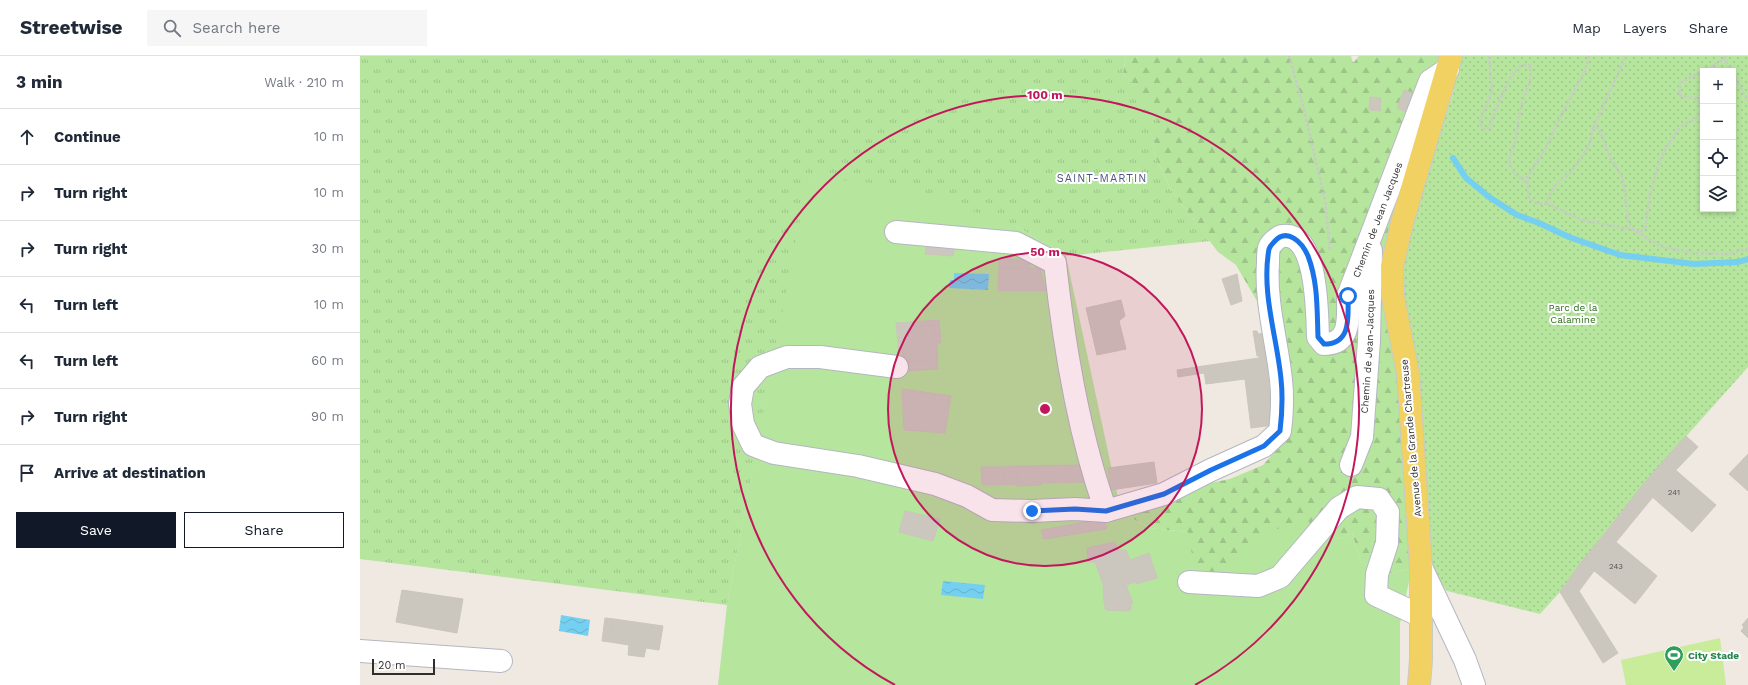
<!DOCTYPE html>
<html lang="en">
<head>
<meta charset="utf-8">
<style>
  body { margin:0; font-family:"Work Sans",sans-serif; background:#f6f6f7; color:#1f2937 }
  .controls { position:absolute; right:12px; top:12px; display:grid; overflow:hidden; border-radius:0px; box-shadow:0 2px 6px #0003 }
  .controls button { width:36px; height:36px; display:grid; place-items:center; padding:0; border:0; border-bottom:1px solid #e0e1e3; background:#fff; color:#1f2937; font:20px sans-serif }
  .scale { position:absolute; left:12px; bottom:10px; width:63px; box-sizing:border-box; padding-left:4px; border:2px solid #2e2e2e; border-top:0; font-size:11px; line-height:14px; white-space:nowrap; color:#2e2e2e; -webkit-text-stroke:3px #fff; paint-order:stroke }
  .stop { position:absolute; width:12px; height:12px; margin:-9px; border:3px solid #1a73e8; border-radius:50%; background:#fff }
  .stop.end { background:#1a73e8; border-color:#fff; box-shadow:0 1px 4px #0008 }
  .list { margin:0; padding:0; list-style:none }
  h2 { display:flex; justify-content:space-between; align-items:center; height:52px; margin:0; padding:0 16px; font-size:17px }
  h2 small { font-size:13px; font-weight:400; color:#747a83 }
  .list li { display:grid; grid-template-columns:26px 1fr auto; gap:12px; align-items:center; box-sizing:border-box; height:56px; padding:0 16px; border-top:1px solid #e0e1e3 }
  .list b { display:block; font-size:15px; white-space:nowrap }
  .list em { font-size:13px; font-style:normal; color:#747a83 }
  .actions { display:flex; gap:8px; padding:12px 16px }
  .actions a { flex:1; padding:9px 0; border:1px solid #111827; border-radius:0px; text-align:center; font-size:14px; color:#111827 }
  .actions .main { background:#111827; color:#fff }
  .icon { flex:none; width:22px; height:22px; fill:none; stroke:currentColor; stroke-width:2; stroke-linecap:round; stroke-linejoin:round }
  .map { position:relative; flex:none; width:1388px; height:629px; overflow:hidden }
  header { display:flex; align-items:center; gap:24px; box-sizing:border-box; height:56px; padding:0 20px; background:#fff; border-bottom:1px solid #e0e1e3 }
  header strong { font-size:19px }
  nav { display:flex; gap:22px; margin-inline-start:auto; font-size:14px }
  .search { width:280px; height:36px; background:#f6f6f7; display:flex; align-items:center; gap:10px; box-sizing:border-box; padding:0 14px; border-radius:0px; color:#747a83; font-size:15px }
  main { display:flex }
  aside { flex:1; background:#fff }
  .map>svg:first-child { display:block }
</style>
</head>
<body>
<header>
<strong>Streetwise</strong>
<div class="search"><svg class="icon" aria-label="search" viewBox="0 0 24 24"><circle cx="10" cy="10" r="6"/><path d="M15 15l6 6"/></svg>Search here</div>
<nav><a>Map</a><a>Layers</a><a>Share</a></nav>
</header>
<main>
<aside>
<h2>3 min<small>Walk · 210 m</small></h2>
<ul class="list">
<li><svg class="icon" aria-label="ahead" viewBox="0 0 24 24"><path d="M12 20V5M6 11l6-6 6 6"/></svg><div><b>Continue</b></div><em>10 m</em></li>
<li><svg class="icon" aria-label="right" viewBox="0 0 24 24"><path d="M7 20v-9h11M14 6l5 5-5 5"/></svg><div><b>Turn right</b></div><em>10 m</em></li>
<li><svg class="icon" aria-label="right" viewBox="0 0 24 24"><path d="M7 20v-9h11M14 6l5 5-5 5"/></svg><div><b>Turn right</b></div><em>30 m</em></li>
<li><svg class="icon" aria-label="left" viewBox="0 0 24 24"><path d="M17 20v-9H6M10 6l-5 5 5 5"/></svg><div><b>Turn left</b></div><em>10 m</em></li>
<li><svg class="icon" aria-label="left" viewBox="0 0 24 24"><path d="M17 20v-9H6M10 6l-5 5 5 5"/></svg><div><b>Turn left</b></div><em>60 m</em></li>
<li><svg class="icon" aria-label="right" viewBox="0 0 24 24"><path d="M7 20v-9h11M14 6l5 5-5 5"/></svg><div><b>Turn right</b></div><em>90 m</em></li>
<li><svg class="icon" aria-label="arrive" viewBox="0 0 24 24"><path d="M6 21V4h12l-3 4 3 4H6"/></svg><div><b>Arrive at destination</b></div></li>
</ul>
<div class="actions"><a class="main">Save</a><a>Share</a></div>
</aside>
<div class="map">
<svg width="1388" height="629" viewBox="0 0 1388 629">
  <defs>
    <pattern id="grass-tufts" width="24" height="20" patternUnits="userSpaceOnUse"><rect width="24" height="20" fill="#b6e59e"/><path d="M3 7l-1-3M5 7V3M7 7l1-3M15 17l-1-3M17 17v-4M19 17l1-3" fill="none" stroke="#9dc588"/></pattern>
    <pattern id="forest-firs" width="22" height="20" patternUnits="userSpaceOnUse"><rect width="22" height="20" fill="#b6e59e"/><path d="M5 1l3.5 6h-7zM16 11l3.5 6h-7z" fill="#9dc588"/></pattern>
    <pattern id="park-dots" width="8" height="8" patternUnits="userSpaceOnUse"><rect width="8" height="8" fill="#b6e59e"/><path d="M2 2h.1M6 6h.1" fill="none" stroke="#9dc588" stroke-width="1.8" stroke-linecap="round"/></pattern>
    <pattern id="water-waves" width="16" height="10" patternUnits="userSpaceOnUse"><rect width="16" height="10" fill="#75cff0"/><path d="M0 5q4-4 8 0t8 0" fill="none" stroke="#66b2ce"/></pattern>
  </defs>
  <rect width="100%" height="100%" fill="#efe9e1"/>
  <!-- grass -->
  <path fill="url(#grass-tufts)" d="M0,0H766L763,19L801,52L793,95L811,134L850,185L706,200L659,172L449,121L367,549L0,503Z"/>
  <!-- forest -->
  <path fill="url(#forest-firs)" d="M766,0H991L993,7L999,0H1083L1021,209L1042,324L1052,512L1020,521L1000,503L992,477L979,483L948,466L858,537L838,533L827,476L789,472L761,456L840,429L870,423L903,409L927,382L912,271L876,209L858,196L811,134L793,95L800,52L763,19Z"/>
  <!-- park -->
  <path fill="url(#park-dots)" fill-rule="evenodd" d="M1100,0H1388V311L1289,422L1217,512L1200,536L1180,558L1087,535L1070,514L1041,202L1093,37ZM1343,15H1373V153H1343Z"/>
  <!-- garden -->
  <path fill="#b6e59e" d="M448,121L546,130L659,172L706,200L761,456L789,472L828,476L838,533L858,537L879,492L917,473L948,466L979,483L992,477L1000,503L1020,521L1052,512L1040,567V629H358L367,549Z"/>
  <!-- pitch -->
  <path fill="#c9ec9a" d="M1360,582L1366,629H1266L1261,604Z"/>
  <!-- water -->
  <path fill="url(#water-waves)" d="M594,217L629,218L628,234L589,232L590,224H594Z
    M583,525L625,529L623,543L581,539Z
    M201,559L230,564L228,580L199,575Z"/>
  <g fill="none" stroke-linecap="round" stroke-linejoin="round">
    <!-- stream -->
    <path stroke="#75cff0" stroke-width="6" d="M1093,102L1106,122L1129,141L1157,159L1179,167L1209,181L1260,199L1334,208L1378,206L1388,203"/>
  </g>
  <!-- building -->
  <path fill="#cbc7bf" stroke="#cbc5ba" d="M1044,34L1055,38L1049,57L1037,52Z
    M1010,41L1021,42L1020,55L1009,54Z
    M568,182L596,185L593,200L565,198Z
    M639,202H652L651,204H670V212H639Z
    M639,212H680L686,235H638Z
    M877,218L882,245L871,249L862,223Z
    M761,244L765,260L759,265L766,293L737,299L726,252Z
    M579,264L581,287H576L575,269L541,271L543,297H539L536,267Z
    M575,269L578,304L543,306L541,271Z
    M893,275H897L898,278L910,277L913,298L897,300Z
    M906,299L913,369L891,372L885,323L846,328L843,310L899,302V300Z
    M577,304L578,313L545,315L544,306Z
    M843,310L844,317L818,321L817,314Z
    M542,333L591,340L585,377L544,374Z
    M1326,380L1338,391L1316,414L1304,404Z
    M1388,398V435L1369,418Z
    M1304,404L1356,449L1332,476L1281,431Z
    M794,406L797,427L751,434L748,412Z
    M724,409L727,425L725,426L682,427L681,429L657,430V410Z
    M657,410V428L644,429L643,411Z
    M621,411H643L644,429H622Z
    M1281,431L1293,441L1256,486L1245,477Z
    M545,455L580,463L573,485L539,476Z
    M743,463L747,471L746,473L684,483L681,474Z
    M1245,477L1297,520L1275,548L1222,505Z
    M755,486L758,494H766L770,504L789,497L797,522L776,528L775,526L766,529L773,547H744L743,528L735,506H728L727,492Z
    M1222,505L1234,515L1219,535L1258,597L1243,607L1200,536Z
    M42,534L103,543L97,577L36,566Z
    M745,547H771V554L769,555L747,554L745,553Z
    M245,562L254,563L250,586L242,585Z
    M1388,562V582L1381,575L1384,571L1382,569Z
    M254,563L303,570L299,594L286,592L284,601L268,599L269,589L250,586Z"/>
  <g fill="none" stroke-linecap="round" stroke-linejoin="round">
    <defs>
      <g id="minor">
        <path d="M536,176L656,187L695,207C704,289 718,377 746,455"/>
        <path id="s1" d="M537,311L460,301H427L400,311L383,331L380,348L383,368L393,389L414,397L498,410L575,428L607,440L632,454L672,455L715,453L746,455L804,438L851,414L904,390L920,375C922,358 923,341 921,324C917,285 905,246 908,207C908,202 908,196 909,192C911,187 918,181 922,180C958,174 957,259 958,281L964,288C992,288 988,260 988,240L1070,25L1088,13"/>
        <path id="s2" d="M991,409L1002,381L1009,285L1011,194"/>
        <path d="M1061,511L1105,604L1114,629"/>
        <path d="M829,526L898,530L920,521L979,452L997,441L1019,443L1028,456L1027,487L1017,518L1016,539L1061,560"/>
        <path d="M0,595L141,605"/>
      </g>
      <path id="major" d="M1059,629L1061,604V511L1048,317L1033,241L1032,211L1042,167L1091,0"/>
    </defs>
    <!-- minor casing -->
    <use href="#minor" stroke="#b4b7c1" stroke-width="24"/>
    <!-- major casing -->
    <use href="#major" stroke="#c9c9c9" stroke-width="24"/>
    <!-- path -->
    <path stroke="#c9c9c9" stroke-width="2.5" stroke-dasharray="3 2" stroke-linecap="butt" d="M929,0L943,50L965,144L970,194
      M1129,0L1132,35L1120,65L1123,73L1129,72C1134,58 1148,18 1161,10C1163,9 1166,9 1170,9C1173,26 1166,33 1162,48C1158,60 1158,73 1155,85C1153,94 1147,102 1151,111C1154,119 1160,121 1166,126
      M1229,0L1225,15L1198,65L1189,86L1167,122L1169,143L1178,148L1186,147L1195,129L1211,116L1227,93L1231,84L1232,74L1236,71L1239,73L1251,103L1263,123L1268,165L1274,174L1280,176L1286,170C1288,139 1298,96 1320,72C1327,64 1338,65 1343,54
      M1365,0V3L1371,15
      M1373,18L1388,45
      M1343,51L1336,43L1319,39L1320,27L1365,3
      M1233,72L1266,0
      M1186,147L1222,164L1274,174L1302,191L1334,197L1368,198L1388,193"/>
    <!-- minor -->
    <use href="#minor" stroke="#fff" stroke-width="22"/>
    <!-- major -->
    <use href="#major" stroke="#f2d163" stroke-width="22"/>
  </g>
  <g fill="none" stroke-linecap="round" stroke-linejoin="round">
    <!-- route -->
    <path stroke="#1a73e8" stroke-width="5" d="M672,455L715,453L746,455L804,438L851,414L904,390L920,375C922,358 923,341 921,323C917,281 901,236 909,193C910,190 912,188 914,186C927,171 942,186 948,200C958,226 957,254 958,281L964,288C992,288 988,260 988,240"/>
  </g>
  <!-- distance rings -->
  <circle cx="685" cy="353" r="157" fill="#c2185b" fill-opacity=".12"/>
  <g fill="none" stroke="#c2185b" stroke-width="2">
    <circle cx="685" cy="353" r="157"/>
    <path d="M535 629A314 314 0 1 1 835 629"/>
  </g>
  <!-- icons -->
  <defs>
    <symbol id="stadium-pin" viewBox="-11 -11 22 30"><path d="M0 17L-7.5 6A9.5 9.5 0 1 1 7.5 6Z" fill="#2e9e5b" stroke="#fff"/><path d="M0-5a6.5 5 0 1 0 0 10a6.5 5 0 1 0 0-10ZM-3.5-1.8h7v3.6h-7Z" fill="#fff"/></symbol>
  </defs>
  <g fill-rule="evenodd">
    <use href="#stadium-pin" x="1303" y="588" width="22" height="30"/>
  </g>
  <g text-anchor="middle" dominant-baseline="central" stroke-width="4" stroke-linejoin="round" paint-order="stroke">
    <!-- number labels -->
    <g font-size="8" fill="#555452">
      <text x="1314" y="436">241</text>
      <text x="1256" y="510">243</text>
    </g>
    <!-- street labels -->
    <g font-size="10" fill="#2e2e2e" stroke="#fff">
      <text stroke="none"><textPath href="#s1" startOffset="1256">Chemin de Jean Jacques</textPath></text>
      <text stroke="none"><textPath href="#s2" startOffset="116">Chemin de Jean-Jacques</textPath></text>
      <text transform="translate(1051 382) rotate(-95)">Avenue de la Grande Chartreuse</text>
    </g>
    <!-- park labels -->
    <g font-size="10" fill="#2c6e1b" stroke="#fff">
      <text x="1213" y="251">Parc de la<tspan x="1213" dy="12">Calamine</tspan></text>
    </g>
    <!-- leisure labels -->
    <g font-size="10" font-weight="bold" fill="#27864d" stroke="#fff" text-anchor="start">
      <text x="1328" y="599">City Stade</text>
    </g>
    <!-- neighbourhood labels -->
    <g font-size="11" letter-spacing="1" fill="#4d5680" stroke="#fff">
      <text x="742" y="122">SAINT-MARTIN</text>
    </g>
  </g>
  <circle cx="685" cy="353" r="6" fill="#c2185b" stroke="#fff" stroke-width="2"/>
  <g font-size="12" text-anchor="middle" font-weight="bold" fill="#c2185b" stroke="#fff" stroke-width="4" stroke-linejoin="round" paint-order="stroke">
    <text x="685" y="43">100 m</text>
    <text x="685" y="200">50 m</text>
  </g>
</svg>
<div class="controls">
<button>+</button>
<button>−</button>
<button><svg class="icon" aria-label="locate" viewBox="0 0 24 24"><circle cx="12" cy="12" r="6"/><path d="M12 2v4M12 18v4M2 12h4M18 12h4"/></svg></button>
<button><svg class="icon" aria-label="layers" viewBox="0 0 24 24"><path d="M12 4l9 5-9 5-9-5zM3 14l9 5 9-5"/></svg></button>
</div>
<div class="scale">20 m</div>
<div class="stop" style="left:988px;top:240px"></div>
<div class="stop end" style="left:672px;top:455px"></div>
</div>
</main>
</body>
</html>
